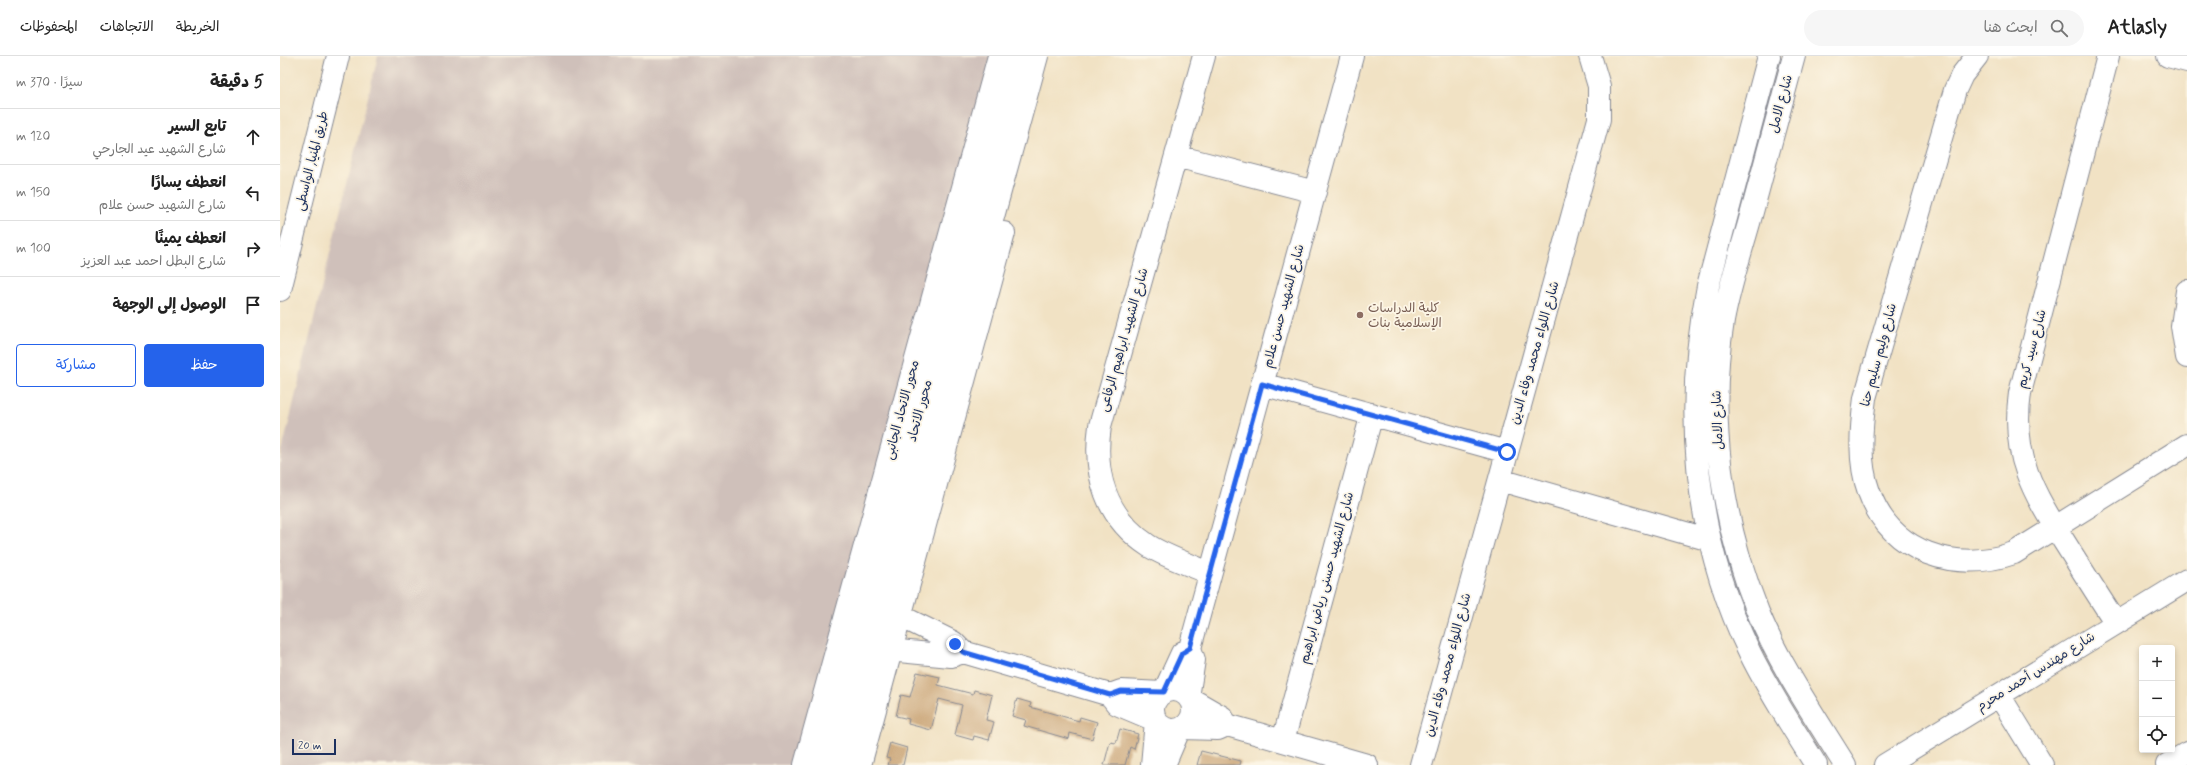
<!DOCTYPE html>
<html lang="ar">
<head>
<meta charset="utf-8">
<style>
  body { margin:0; font-family:Mynerve,"Playpen Sans Arabic",sans-serif; background:#f6f6f6; color:#222; direction:rtl }
  .controls { position:absolute; right:12px; bottom:12px; display:grid; overflow:hidden; border-radius:4px; box-shadow:0 2px 6px #0003 }
  .controls button { width:36px; height:36px; display:grid; place-items:center; padding:0; border:0; border-bottom:1px solid #e0e0e0; background:#fff; color:#222; font:20px sans-serif }
  .scale { position:absolute; left:12px; bottom:10px; width:44px; box-sizing:border-box; padding-left:4px; border:2px solid #1b2f5e; border-top:0; font-size:11px; line-height:14px; white-space:nowrap; color:#1b2f5e; -webkit-text-stroke:3px #fcf5e5; paint-order:stroke }
  .stop { position:absolute; width:12px; height:12px; margin:-9px; border:3px solid #2563eb; border-radius:50%; background:#fff }
  .stop.end { background:#2563eb; border-color:#fff; box-shadow:0 1px 4px #0008 }
  .list { margin:0; padding:0; list-style:none }
  h2 { display:flex; justify-content:space-between; align-items:center; height:52px; margin:0; padding:0 16px; font-size:17px }
  h2 small { font-size:13px; font-weight:400; color:#767676 }
  .list li { display:grid; grid-template-columns:26px 1fr auto; gap:12px; align-items:center; box-sizing:border-box; height:56px; padding:0 16px; border-top:1px solid #e0e0e0 }
  .list b { display:block; font-size:15px; white-space:nowrap }
  .list p { margin:0; font-size:13px; white-space:nowrap; color:#767676 }
  .list em { font-size:13px; font-style:normal; color:#767676 }
  .actions { display:flex; gap:8px; padding:12px 16px }
  .actions a { flex:1; padding:9px 0; border:1px solid #2563eb; border-radius:4px; text-align:center; font-size:14px; color:#2563eb }
  .actions .main { background:#2563eb; color:#fff }
  .icon { flex:none; width:22px; height:22px; fill:none; stroke:currentColor; stroke-width:2; stroke-linecap:round; stroke-linejoin:round }
  .map { position:relative; flex:none; width:1907px; height:709px; overflow:hidden; direction:ltr }
  header { display:flex; align-items:center; gap:24px; box-sizing:border-box; height:56px; padding:0 20px; background:#fff; border-bottom:1px solid #e0e0e0 }
  header strong { font-size:19px }
  nav { display:flex; gap:22px; margin-inline-start:auto; font-size:14px }
  .search { width:280px; height:36px; background:#f6f6f6; display:flex; align-items:center; gap:10px; box-sizing:border-box; padding:0 14px; border-radius:22px; color:#767676; font-size:15px }
  main { display:flex }
  aside { flex:1; background:#fff }
  .map>svg:first-child { display:block }
</style>
</head>
<body>
<header>
<strong>Atlasly</strong>
<div class="search"><svg class="icon" aria-label="search" viewBox="0 0 24 24"><circle cx="10" cy="10" r="6"/><path d="M15 15l6 6"/></svg>ابحث هنا</div>
<nav><a>الخريطة</a><a>الاتجاهات</a><a>المحفوظات</a></nav>
</header>
<main>
<div class="map">
<svg width="1907" height="709" viewBox="0 0 1907 709">
  <rect width="100%" height="100%" fill="#fcf5e5"/>
  <filter id="ink" filterUnits="userSpaceOnUse"><feTurbulence type="fractalNoise" baseFrequency=".025" numOctaves="2"/><feDisplacementMap in="SourceGraphic" scale="8" xChannelSelector="R" yChannelSelector="G"/><feConvolveMatrix kernelMatrix="1 2 1 2 8 2 1 2 1" color-interpolation-filters="sRGB"/></filter>
  <filter id="wash" filterUnits="userSpaceOnUse"><feTurbulence type="fractalNoise" baseFrequency=".012" numOctaves="4" result="noise"/><feDisplacementMap in="SourceGraphic" scale="16" xChannelSelector="R" yChannelSelector="G"/><feGaussianBlur stdDeviation="0.9" result="paint"/><feColorMatrix in="noise" values="0 0 0 0 0 0 0 0 0 0 0 0 0 0 0 0 0 1.4 0 .05"/><feComposite in="paint" operator="in"/></filter>
  <g filter="url(#wash)">
    <rect width="100%" height="100%" fill="#f1e2c4"/>
    <!-- industrial -->
    <path fill="#cfc0ba" d="M98,0H742L547,709H0V403Z"/>
    <g id="blocks">
      <!-- building -->
      <path fill="#ceab80" d="M637,616L660,621L658,629L693,638L694,634L712,639L706,664L714,666L709,684L694,680L693,684L675,679L682,649L659,643L651,674L628,668L629,663L616,660L621,639L630,641Z
        M737,643L751,647L750,651L799,665L800,661L817,666L812,683L790,677L789,683L744,670L746,664L732,660Z
        M840,673L858,678L854,693L850,691L845,709H824L830,686L836,687Z
        M610,687L627,692L623,709H608L610,703L606,702Z
        M921,695L961,705L960,709H917Z"/>
    </g>
  </g>
  <g filter="url(#ink)">
    <use href="#blocks" fill-opacity="0" stroke="#868891" stroke-width="1"/>
    <g fill="none" stroke-linecap="round" stroke-linejoin="round">
      <defs>
        <path id="minor" d="M924,0L820,370C813,418 826,462 869,490C887,501 910,509 930,517
          M1489,0L1428,230C1403,354 1414,482 1470,597C1489,636 1513,672 1536,709
          M1514,0C1499,56 1484,111 1469,167C1460,199 1449,232 1443,265C1427,362 1441,464 1478,556C1500,610 1534,659 1565,709
          M1697,0L1682,19L1675,34L1585,342C1581,373 1578,406 1589,436C1611,498 1676,517 1734,497L1907,389
          M1828,0L1740,337C1731,400 1753,436 1785,487C1802,514 1819,541 1836,567
          M1888,0L1907,5
          M896,100L1035,136
          M1907,235L1902,270L1907,301
          M982,328L1227,396
          M1220,424L1430,484
          M608,554L673,586L683,596
          M598,593L671,600L683,596L830,639L837,648L875,664
          M873 654a20 20 0 1 1 40 0a20 20 0 1 1-40 0Z
          M884,636L902,597L910,592
          M830,639L841,635L882,637
          M1719,639L1762,709
          M908,641L914,604L910,592L1072,0
          M909,642L942,661L947,669L1087,709
          M902,672L938,673L947,669
          M1003,685L1092,358
          M525,709L719,0
          M542,709L737,0
          M563,709L757,0
          M580,709L724,177
          M872,709L876,665
          M884,709L899,674
          M1141,709L1319,63V30L1310,0
          M1605,709L1907,524
          M1887,709L1907,697"/>
        <path id="major" d="M0,234L58,0"/>
      </defs>
      <!-- minor casing -->
      <use href="#minor" stroke="#868891" stroke-width="24"/>
      <!-- major casing -->
      <use href="#major" stroke="#868891" stroke-width="24"/>
      <!-- minor -->
      <use href="#minor" stroke="#fff" stroke-width="22"/>
      <!-- major -->
      <use href="#major" stroke="#fff" stroke-width="22"/>
    </g>
  </g>
  <g fill="none" stroke-linecap="round" stroke-linejoin="round" filter="url(#ink)">
    <!-- route -->
    <path stroke="#2563eb" stroke-width="5" d="M675,588L683,596L830,639L841,635L884,636L902,597L910,592L982,328L1227,396"/>
  </g>
  <!-- markers -->
  <circle fill="#8d6e63" stroke="#fcf5e5" stroke-width="1.5" cx="1080" cy="259" r="4"/>
  <g text-anchor="middle" dominant-baseline="central" stroke-width="3.5" stroke-linejoin="round" paint-order="stroke">
    <!-- street labels -->
    <g font-size="13" fill="#1b2f5e" stroke="#fcf5e5">
      <text transform="translate(1501 48) rotate(-75)">شارع الامل</text>
      <text transform="translate(32 105) rotate(-76)">طريق المنيا, الواسطى</text>
      <text transform="translate(1004 250) rotate(-75)">شارع الشهيد حسن علام</text>
      <text transform="translate(844 284) rotate(-74)">شارع الشهيد ابراهيم الرفاعى</text>
      <text transform="translate(1752 293) rotate(-75)">شارع سيد كريم</text>
      <text transform="translate(1255 297) rotate(-74)">شارع اللواء محمد وفاء الدين</text>
      <text transform="translate(1599 299) rotate(-75)">شارع وليم سليم حنا</text>
      <text transform="translate(622 354) rotate(-75)">محور الاتحاد الجانبى</text>
      <text transform="translate(640 355) rotate(-75)">محور الاتحاد</text>
      <text transform="translate(1438 364) rotate(-92)">شارع الامل</text>
      <text transform="translate(1047 522) rotate(-75)">شارع الشهيد حسنى رياض ابراهيم</text>
      <text transform="translate(1168 609) rotate(-75)">شارع اللواء محمد وفاء الدين</text>
      <text transform="translate(1756 616) rotate(-32)">شارع مهندس أحمد محرم</text>
    </g>
    <!-- education labels -->
    <g font-size="13" fill="#785e54" stroke="#fcf5e5" text-anchor="start">
      <text x="1088" y="252">كلية الدراسات<tspan x="1088" dy="15">الإسلامية بنات</tspan></text>
    </g>
  </g>
</svg>
<div class="controls">
<button>+</button>
<button>−</button>
<button><svg class="icon" aria-label="locate" viewBox="0 0 24 24"><circle cx="12" cy="12" r="6"/><path d="M12 2v4M12 18v4M2 12h4M18 12h4"/></svg></button>
</div>
<div class="scale">20 m</div>
<div class="stop" style="left:1227px;top:396px"></div>
<div class="stop end" style="left:675px;top:588px"></div>
</div>
<aside>
<h2>5 دقيقة<small>سيرًا · 370 m</small></h2>
<ul class="list">
<li><svg class="icon" aria-label="ahead" viewBox="0 0 24 24"><path d="M12 20V5M6 11l6-6 6 6"/></svg><div><b>تابع السير</b><p>شارع الشهيد عيد الجارحي</p></div><em>120 m</em></li>
<li><svg class="icon" aria-label="left" viewBox="0 0 24 24"><path d="M17 20v-9H6M10 6l-5 5 5 5"/></svg><div><b>انعطف يسارًا</b><p>شارع الشهيد حسن علام</p></div><em>150 m</em></li>
<li><svg class="icon" aria-label="right" viewBox="0 0 24 24"><path d="M7 20v-9h11M14 6l5 5-5 5"/></svg><div><b>انعطف يمينًا</b><p>شارع البطل احمد عبد العزيز</p></div><em>100 m</em></li>
<li><svg class="icon" aria-label="arrive" viewBox="0 0 24 24"><path d="M6 21V4h12l-3 4 3 4H6"/></svg><div><b>الوصول إلى الوجهة</b></div></li>
</ul>
<div class="actions"><a class="main">حفظ</a><a>مشاركة</a></div>
</aside>
</main>
</body>
</html>
